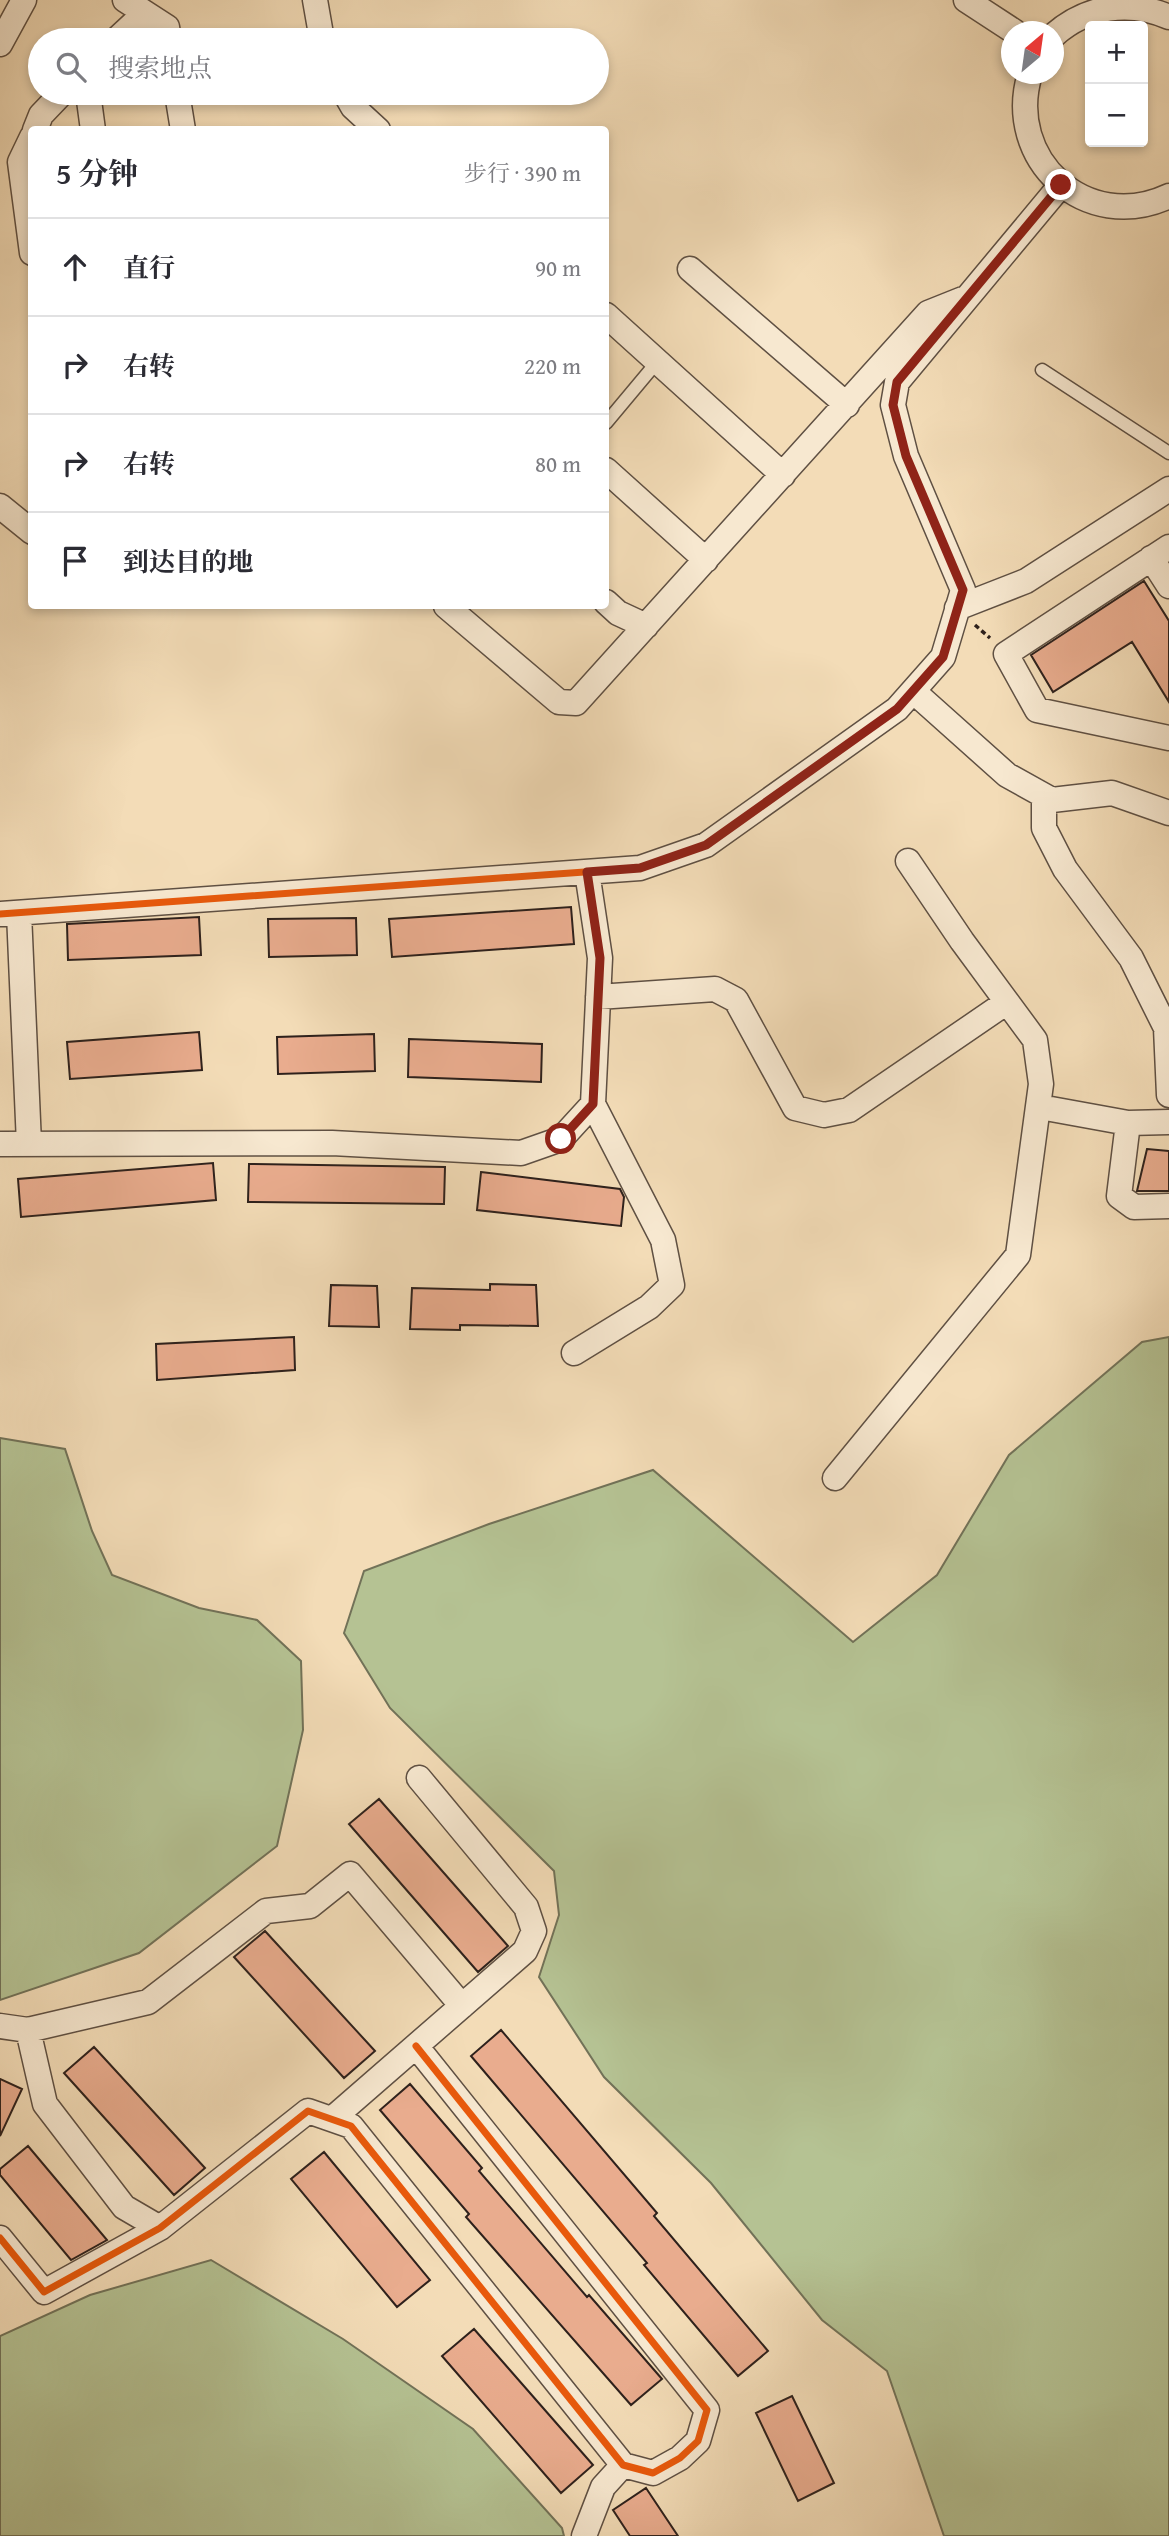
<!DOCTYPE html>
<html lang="zh">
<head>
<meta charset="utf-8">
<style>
  body { margin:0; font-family:"Gentium Book Plus","Noto Serif SC",serif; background:#f2f2f3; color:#2b2b33 }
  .controls { position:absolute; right:21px; top:21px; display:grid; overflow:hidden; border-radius:7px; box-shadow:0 4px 10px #0003 }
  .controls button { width:63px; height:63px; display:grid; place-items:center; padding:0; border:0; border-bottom:2px solid #e1e1e2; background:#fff; color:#2b2b33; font:35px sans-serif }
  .compass { position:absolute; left:1001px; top:21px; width:63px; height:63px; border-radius:50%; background:#fff; box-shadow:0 4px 10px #0003; rotate:29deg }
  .stop { position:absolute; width:21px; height:21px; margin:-16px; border:5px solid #8f2418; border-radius:50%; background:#fff }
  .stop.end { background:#8f2418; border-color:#fff; box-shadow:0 2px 7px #0008 }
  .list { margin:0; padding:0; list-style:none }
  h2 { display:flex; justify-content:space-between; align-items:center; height:91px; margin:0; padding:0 28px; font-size:30px }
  h2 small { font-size:23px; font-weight:400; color:#7c7c81 }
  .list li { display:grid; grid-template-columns:46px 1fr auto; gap:21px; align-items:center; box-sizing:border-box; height:98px; padding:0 28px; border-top:2px solid #e1e1e2 }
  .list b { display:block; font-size:26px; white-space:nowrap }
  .list em { font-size:23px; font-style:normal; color:#7c7c81 }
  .icon { flex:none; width:38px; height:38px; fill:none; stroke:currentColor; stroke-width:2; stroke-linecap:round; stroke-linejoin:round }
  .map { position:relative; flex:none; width:1169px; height:2536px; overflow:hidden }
  .search { position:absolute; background:#fff; box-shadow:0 4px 10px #0003; left:28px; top:28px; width:581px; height:77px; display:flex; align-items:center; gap:18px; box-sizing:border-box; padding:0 24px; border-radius:38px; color:#7c7c81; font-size:26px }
  .panel { position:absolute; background:#fff; box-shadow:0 4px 10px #0003; left:28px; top:126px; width:581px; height:483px; border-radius:7px }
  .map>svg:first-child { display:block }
</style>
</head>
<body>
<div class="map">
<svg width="1169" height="2536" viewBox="0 0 1169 2536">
  <rect width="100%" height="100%" fill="#f3dcb7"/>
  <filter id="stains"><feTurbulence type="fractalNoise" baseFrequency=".00286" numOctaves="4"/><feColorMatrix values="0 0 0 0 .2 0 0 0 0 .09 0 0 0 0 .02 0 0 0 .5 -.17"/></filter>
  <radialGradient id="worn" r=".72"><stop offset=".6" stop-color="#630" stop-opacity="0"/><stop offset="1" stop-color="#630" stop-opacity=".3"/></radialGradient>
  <!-- green -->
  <path fill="#b5c293" stroke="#727258" stroke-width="2" d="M1169,1337V2536H944L887,2371L822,2320L711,2183L604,2077L539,1977L559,1915L554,1871L390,1708L344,1633L364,1571L489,1524L653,1470L853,1642L937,1575L1009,1455L1142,1342Z
    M0,1438L65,1449L92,1531L112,1575L199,1608L257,1620L301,1661L303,1730L277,1846L139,1953L0,2000Z
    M211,2260L343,2339L473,2429L562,2528L564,2536H0V2336L90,2295Z"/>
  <!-- building -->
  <path fill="#e9ac8e" stroke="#2e211c" stroke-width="2" d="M1144,581L1169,621V702L1132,642L1053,692L1031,655Z
    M571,907L574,944L392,957L389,919Z
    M199,917L201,955L68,960L67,924Z
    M356,918L357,955L269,957L268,919Z
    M199,1032L202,1070L70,1079L67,1042Z
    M374,1034L375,1071L278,1074L277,1037Z
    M409,1039L542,1044L541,1082L408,1077Z
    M1147,1149L1169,1151V1191H1137Z
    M213,1163L216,1200L21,1217L18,1179Z
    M249,1164L445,1167L444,1204L248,1202Z
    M481,1172L620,1189L624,1197L621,1226L477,1210Z
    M490,1284L536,1285L538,1326L460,1325V1330L410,1329L412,1288L490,1290Z
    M331,1285L377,1286L379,1327L329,1326Z
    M294,1337L295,1370L157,1380L156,1344Z
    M379,1799L508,1946L478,1972L349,1824Z
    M265,1931L375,2051L344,2078L234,1957Z
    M501,2030L657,2213L654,2216L768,2351L738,2376L644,2265L647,2263L471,2056Z
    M94,2047L205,2168L174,2195L64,2073Z
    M0,2079L22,2089L0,2136Z
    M410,2084L482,2168L479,2171L587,2297L589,2295L662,2379L631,2405L466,2217L469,2214L380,2110Z
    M28,2146L107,2240L71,2260L0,2175V2169Z
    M324,2152L430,2280L397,2307L291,2179Z
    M474,2329L593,2465L561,2493L442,2356Z
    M792,2396L834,2483L798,2501L756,2413Z
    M646,2488L678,2536H630L613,2510Z"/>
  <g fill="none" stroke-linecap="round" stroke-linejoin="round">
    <defs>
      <path id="lane" d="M1042,370L1169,453
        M606,423L657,362"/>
      <path id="street" d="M125,0L167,27L169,40
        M315,0L322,40
        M966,0L1015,32
        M1054,35C1087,6 1129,0 1169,17
        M116,40L145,13
        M0,44L24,0
        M1030,74C1004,159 1086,235 1169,196
        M88,93L93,130
        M177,93L183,130
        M345,93L353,107L378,130
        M35,130L41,115L62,93
        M32,137L20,162L32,253
        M690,269L847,405
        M606,315L783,475
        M606,470L706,560
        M0,506L32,532
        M1169,547L1006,654L1037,710L1169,738
        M1151,558L1169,586
        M606,602L618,613L646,626
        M446,606L559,702L576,703L928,313L963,299
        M957,608L1026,581L1169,489
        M913,691L1007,775L1052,800L1112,793L1169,813
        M1044,796V828L1065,869L1131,958L1166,1028L1169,1095
        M19,913L29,1144
        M0,914L640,868L706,845L897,709L943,657L963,590L906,456L893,405L897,382L1061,185
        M598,997L715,989L736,1000L795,1108L824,1115L849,1110L1007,1002
        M1051,1109L1128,1123L1169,1122
        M1128,1123L1119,1196L1134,1207L1169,1206
        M0,1144L332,1143L521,1153L561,1139L593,1104L600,958L587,872
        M574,1353L649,1307L672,1285L663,1240L593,1104
        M835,1478L1018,1255L1041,1084L1035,1040L962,941L908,861
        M0,2026L28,2030L148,2002L266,1911L310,1906L350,1874L462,2006
        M28,2030L45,2104L124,2207L160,2228
        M332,2119L525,1951L534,1931L526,1907L419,1778
        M0,2238L44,2292L160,2228L308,2111L351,2126L623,2465L653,2473L680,2458L698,2441L707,2410L416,2046
        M584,2536L603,2487L623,2465"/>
    </defs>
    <!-- lane casing -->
    <use href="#lane" stroke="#5f5043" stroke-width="15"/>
    <!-- street casing -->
    <use href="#street" stroke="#5f5043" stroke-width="27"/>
    <!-- path -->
    <path stroke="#2e211c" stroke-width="3.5" stroke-dasharray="5 3.5" stroke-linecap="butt" d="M975,625L990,638"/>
    <!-- lane -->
    <use href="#lane" stroke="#f7e8d0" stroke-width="12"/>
    <!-- street -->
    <use href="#street" stroke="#f7e8d0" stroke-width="24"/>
    <defs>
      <path id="cycleway" d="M0,914L640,868L706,845L897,709L943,657L963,590L906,456L893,405L897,382L1061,185
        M0,2238L44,2292L160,2228L308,2111L351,2126L623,2465L653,2473L680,2458L698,2441L707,2410L416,2046"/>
    </defs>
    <!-- cycleway casing -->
    <use href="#cycleway" stroke="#f7e8d0" stroke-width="11"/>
    <!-- cycleway -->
    <use href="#cycleway" stroke="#e8590c" stroke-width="7"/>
  </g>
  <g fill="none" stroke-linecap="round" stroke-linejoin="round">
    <!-- route -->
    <path stroke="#8f2418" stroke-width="9" d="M561,1139L593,1104L600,958L587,872L640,868L706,845L897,709L943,657L963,590L906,456L893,405L897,382L1061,185"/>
  </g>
  <rect width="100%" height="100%" filter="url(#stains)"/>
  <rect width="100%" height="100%" fill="url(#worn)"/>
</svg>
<div class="controls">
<button>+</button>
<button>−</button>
</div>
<svg class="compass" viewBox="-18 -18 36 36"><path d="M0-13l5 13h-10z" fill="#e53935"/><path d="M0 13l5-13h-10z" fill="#7c7c81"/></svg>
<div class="stop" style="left:561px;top:1139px"></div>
<div class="stop end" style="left:1061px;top:185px"></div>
<div class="search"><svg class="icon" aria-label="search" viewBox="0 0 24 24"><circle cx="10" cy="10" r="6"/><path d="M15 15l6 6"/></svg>搜索地点</div>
<section class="panel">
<h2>5 分钟<small>步行 · 390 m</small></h2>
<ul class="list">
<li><svg class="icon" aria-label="ahead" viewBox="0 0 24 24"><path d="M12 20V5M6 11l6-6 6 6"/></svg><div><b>直行</b></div><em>90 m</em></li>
<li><svg class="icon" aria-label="right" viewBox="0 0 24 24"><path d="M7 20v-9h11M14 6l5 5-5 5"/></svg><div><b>右转</b></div><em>220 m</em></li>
<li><svg class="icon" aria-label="right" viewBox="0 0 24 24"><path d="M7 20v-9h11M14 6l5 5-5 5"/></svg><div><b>右转</b></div><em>80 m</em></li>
<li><svg class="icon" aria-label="arrive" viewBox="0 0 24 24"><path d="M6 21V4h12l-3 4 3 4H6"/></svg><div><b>到达目的地</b></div></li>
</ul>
</section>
</div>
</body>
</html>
